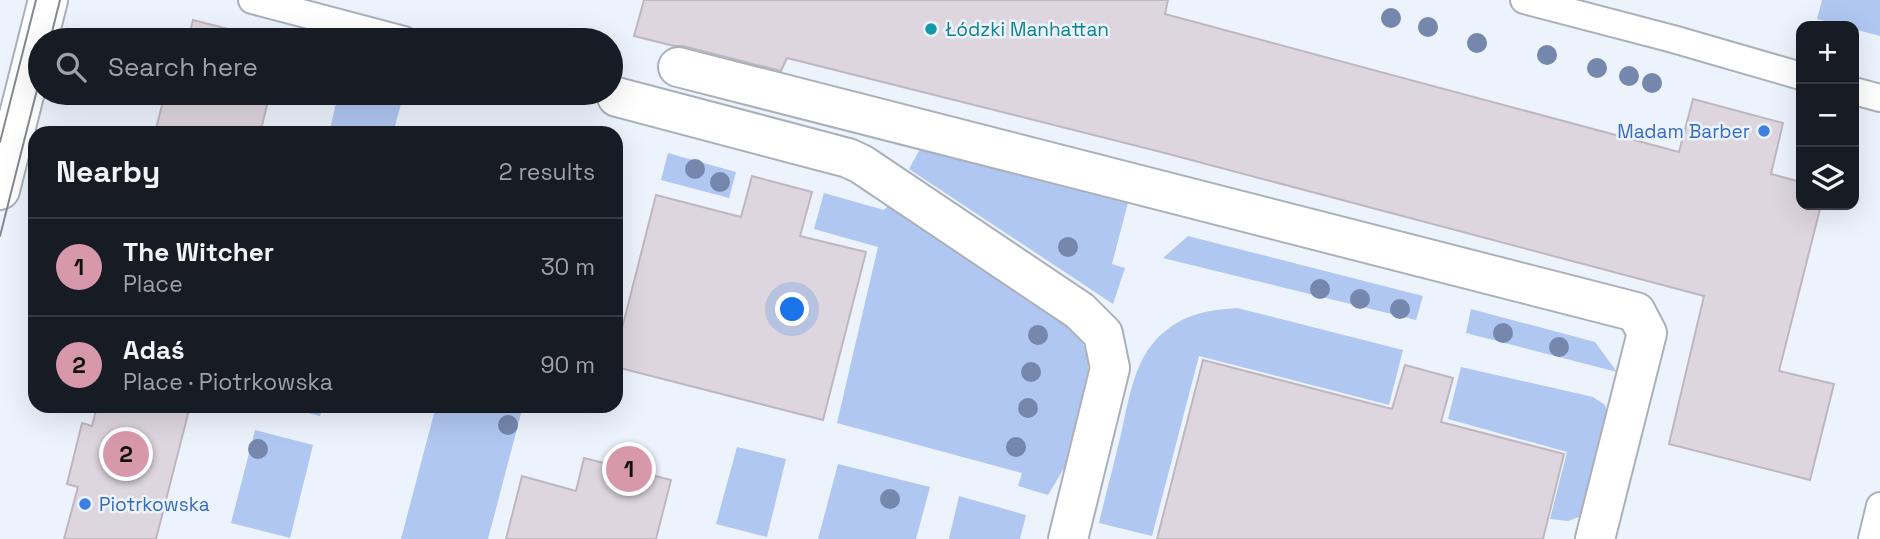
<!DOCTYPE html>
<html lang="en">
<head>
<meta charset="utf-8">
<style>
  body { margin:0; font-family:"Space Grotesk",sans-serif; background:#20242c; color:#f1f3f6 }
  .controls { position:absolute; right:21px; top:21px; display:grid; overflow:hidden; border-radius:14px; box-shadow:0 7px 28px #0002 }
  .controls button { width:63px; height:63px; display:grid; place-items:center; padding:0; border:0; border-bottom:2px solid #363941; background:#171b24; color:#f1f3f6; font:35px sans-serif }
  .you { position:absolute; left:793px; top:310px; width:24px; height:24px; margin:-18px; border:5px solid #fff; border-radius:50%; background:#1a73e8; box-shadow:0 0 0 10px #1a73e833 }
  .badge { display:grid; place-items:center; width:46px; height:46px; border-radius:50%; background:#d898ab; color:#111; font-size:23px; font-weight:700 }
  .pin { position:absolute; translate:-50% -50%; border:4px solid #fff; box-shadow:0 2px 7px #0006 }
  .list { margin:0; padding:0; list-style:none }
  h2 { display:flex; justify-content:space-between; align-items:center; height:91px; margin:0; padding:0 28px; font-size:30px }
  h2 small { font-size:23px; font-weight:400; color:#9ea1a6 }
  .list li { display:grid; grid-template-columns:46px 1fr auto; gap:21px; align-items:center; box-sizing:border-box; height:98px; padding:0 28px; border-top:2px solid #363941 }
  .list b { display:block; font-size:26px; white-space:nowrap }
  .list p { margin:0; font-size:23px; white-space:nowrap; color:#9ea1a6 }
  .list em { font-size:23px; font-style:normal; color:#9ea1a6 }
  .icon { flex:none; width:38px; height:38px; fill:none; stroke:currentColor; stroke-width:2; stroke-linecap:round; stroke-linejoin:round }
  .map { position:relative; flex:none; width:1880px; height:539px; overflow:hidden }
  .search { position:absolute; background:#171b24; box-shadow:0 7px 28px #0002; left:28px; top:28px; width:595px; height:77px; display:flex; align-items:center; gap:18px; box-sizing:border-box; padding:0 24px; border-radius:38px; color:#9ea1a6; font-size:26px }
  .panel { position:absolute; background:#171b24; box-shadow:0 7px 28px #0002; left:28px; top:126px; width:595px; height:287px; border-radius:21px }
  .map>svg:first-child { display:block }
</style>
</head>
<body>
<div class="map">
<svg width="1880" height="539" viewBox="0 0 1880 539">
  <rect width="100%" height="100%" fill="#edf3fd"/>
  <!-- green -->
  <path fill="#b0c7f1" d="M1822,0H1880V36L1854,29V26H1843L1817,19Z
    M333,93H404L393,133H329L338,94Z
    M926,138L1131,191L1112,264L1125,268L1113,304L909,169Z
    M668,153L736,172L729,198L661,180Z
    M824,193L884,210L889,205L1080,334L1088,360V382L1072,455L1048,495L1018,486L1022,473L837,423L878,247L814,229Z
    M1188,236L1423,296L1416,320L1163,258Z
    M1237,308L1403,350L1389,405L1199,356L1152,536L1099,523C1106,493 1114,464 1121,434C1128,404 1133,366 1154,342C1177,316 1204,310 1237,308Z
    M1471,309L1595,342L1617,372L1466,333Z
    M1461,367L1593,397L1605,405L1609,419L1586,508L1579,517L1568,521L1550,519L1567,452L1448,419Z
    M279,406H323L320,416Z
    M436,406H523L488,539H401Z
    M255,430L313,445L290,538L231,523Z
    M737,447L786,459L767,537L716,524Z
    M838,464L930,487L916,539H818Z
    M959,496L1026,515L1020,539H949Z"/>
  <!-- building -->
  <path fill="#ded6df" stroke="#bfb7c0" stroke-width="2" d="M644,0H1168L1165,14L1679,152L1693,99L1783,123L1771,174L1801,182V205H1821L1779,371L1834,384L1810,480L1669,444L1704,296L1161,152L787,58L781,71L683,46H674L634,36Z
    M193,20L272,40H188Z
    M165,93H270L260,133H155Z
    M752,176L812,192L800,236L866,252L823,420L616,367V352L656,195L741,217Z
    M1203,360L1392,409L1405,365L1453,378L1441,422L1564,454L1543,539H1157Z
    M97,406H190L156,539H64L78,487L67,484L82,423L92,426Z
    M584,458L671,480L656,539H506L522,476L576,491Z"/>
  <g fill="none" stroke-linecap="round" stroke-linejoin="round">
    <defs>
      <path id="service" d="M252,0L404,40
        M1524,0L1673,39L1801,76
        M1854,91L1880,98
        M1872,539L1880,506"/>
      <path id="pedestrian" d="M678,67L1636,312L1647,333L1595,539
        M617,97L848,158L861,164L1080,311L1103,334L1110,368L1068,539"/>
      <path id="tertiary" d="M0,190L48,0"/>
    </defs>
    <!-- service casing -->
    <use href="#service" stroke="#abb1ba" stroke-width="30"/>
    <!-- pedestrian casing -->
    <use href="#pedestrian" stroke="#abb1ba" stroke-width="42"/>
    <!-- tertiary casing -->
    <use href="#tertiary" stroke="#abb1ba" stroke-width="42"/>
    <!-- service -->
    <use href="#service" stroke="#fff" stroke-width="26"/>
    <!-- pedestrian -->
    <use href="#pedestrian" stroke="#fff" stroke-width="38"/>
    <!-- tertiary -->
    <use href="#tertiary" stroke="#fff" stroke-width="38"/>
    <!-- tram -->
    <path stroke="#858990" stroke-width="2" d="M50,40L60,0
      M0,142L36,0
      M0,236L40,78"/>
  </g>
  <!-- trees -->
  <g fill="#7587ac">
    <circle cx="1391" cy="18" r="10"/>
    <circle cx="1428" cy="27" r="10"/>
    <circle cx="1477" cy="43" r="10"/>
    <circle cx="1547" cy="55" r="10"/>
    <circle cx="1597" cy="68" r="10"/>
    <circle cx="1629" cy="76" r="10"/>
    <circle cx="1652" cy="83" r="10"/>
    <circle cx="695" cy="169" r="10"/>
    <circle cx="720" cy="182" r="10"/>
    <circle cx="1068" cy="247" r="10"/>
    <circle cx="1320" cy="289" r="10"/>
    <circle cx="1360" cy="299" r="10"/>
    <circle cx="1400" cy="309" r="10"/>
    <circle cx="1503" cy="333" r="10"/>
    <circle cx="1038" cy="335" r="10"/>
    <circle cx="1559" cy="347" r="10"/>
    <circle cx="1031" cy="372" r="10"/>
    <circle cx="1028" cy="408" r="10"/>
    <circle cx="508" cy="425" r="10"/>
    <circle cx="1016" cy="447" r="10"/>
    <circle cx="258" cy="449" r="10"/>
    <circle cx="890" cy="499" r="10"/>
  </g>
  <!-- markers -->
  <circle fill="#0f9aa8" stroke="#edf3fd" stroke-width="2.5" cx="931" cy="29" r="7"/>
  <g fill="#3f7fe0" stroke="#edf3fd" stroke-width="2.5">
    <circle cx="1764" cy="131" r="7"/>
    <circle cx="85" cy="504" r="7"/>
  </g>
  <g text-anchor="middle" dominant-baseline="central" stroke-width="5" stroke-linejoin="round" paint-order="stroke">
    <!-- culture labels -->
    <g font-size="19" fill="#0d838f" stroke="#edf3fd" text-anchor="start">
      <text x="945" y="29">Łódzki Manhattan</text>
    </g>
    <!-- shop labels -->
    <g font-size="19" fill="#366cbe" stroke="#edf3fd" text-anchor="end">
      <text x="1750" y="131">Madam Barber</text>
      <text x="99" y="504" text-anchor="start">Piotrkowska</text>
    </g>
  </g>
</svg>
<div class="controls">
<button>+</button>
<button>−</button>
<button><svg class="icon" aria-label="layers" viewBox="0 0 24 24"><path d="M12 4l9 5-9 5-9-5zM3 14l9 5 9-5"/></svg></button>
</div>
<div class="you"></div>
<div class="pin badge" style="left:629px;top:469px">1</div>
<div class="pin badge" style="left:126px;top:454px">2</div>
<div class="search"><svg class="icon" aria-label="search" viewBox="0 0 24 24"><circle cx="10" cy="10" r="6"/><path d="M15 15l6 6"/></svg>Search here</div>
<section class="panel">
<h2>Nearby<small>2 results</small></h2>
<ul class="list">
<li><span class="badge">1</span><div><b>The Witcher</b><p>Place</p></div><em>30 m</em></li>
<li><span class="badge">2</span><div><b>Adaś</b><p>Place · Piotrkowska</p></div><em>90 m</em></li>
</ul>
</section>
</div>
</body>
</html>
